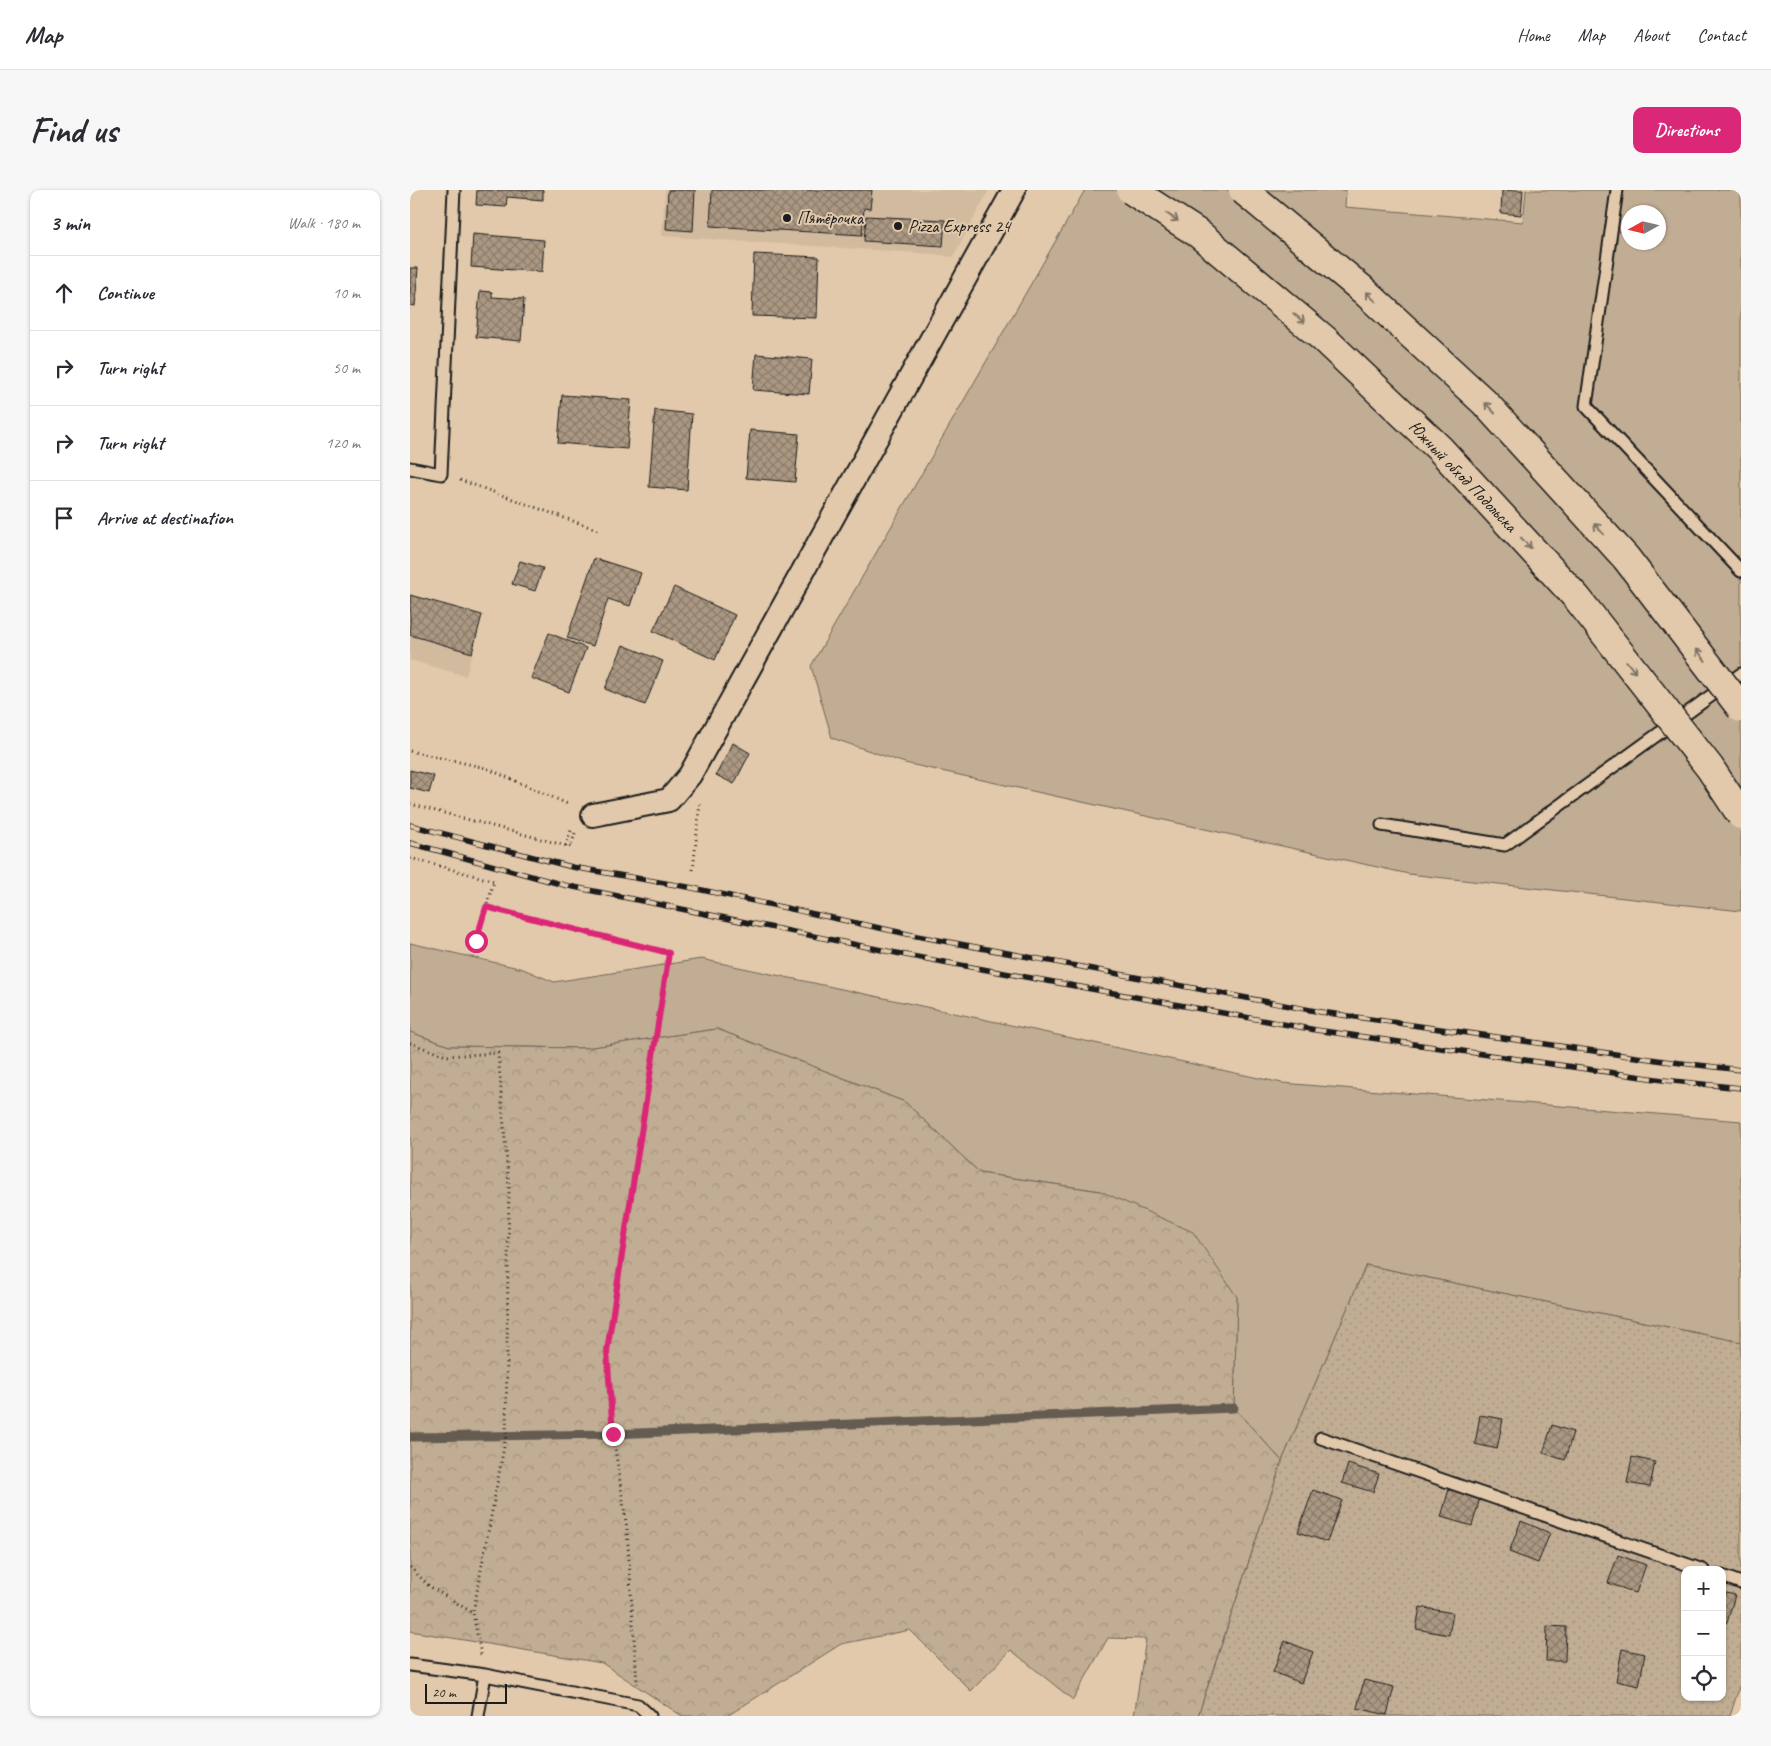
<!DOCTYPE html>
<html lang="en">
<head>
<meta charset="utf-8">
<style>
  body { margin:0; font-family:Caveat,sans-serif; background:#f7f7f7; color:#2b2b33 }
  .controls { position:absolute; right:15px; bottom:15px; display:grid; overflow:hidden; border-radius:10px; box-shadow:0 1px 4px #0004 }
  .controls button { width:45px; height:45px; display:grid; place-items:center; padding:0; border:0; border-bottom:1px solid #e1e1e2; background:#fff; color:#2b2b33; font:25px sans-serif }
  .compass { position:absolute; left:1211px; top:15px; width:45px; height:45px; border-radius:50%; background:#fff; box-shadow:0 1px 4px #0004; rotate:262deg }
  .scale { position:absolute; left:15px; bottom:12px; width:82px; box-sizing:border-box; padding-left:5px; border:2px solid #1c1c1c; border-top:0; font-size:14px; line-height:18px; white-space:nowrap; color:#1c1c1c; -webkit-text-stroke:4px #e2c9ab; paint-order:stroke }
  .stop { position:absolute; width:15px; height:15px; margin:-11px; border:4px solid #db2777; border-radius:50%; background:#fff }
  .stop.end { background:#db2777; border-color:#fff; box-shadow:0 1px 5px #0008 }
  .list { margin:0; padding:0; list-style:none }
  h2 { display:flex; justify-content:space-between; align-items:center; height:65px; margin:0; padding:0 20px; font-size:21px }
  h2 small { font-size:16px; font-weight:400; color:#7c7c81 }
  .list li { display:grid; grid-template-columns:32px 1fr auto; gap:15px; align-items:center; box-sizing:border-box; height:75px; padding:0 20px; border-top:1px solid #e1e1e2 }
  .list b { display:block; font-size:19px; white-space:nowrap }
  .list em { font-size:16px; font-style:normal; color:#7c7c81 }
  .icon { flex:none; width:28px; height:28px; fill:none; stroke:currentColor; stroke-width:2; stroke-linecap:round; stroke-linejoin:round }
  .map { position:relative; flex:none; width:1331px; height:1526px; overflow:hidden; border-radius:10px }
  header { display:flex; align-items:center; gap:30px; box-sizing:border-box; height:70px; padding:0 25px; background:#fff; border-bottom:1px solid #e1e1e2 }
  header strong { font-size:24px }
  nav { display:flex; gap:28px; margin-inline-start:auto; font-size:18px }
  .intro { display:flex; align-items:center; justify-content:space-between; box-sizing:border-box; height:120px; padding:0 30px }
  h1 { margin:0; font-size:35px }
  .button { padding:12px 22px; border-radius:10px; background:#db2777; color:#fff; font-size:18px; font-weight:700 }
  main { display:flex; gap:30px; padding:0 30px }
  aside { flex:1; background:#fff; border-radius:10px; box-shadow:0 1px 4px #0004 }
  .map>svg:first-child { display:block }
</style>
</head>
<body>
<header>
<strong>Map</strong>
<nav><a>Home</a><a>Map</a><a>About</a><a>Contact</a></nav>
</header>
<div class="intro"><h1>Find us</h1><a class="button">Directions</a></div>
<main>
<aside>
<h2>3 min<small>Walk · 180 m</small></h2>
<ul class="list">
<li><svg class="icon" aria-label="ahead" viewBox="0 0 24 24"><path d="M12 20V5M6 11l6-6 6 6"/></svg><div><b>Continue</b></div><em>10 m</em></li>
<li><svg class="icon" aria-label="right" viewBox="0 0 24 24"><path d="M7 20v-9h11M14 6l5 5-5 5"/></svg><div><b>Turn right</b></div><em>50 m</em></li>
<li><svg class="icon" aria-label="right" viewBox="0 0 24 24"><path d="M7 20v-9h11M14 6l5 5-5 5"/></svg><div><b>Turn right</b></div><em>120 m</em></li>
<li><svg class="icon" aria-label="arrive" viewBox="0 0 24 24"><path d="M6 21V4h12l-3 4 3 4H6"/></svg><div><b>Arrive at destination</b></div></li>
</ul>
</aside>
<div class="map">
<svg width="1331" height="1526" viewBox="0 0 1331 1526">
  <defs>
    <pattern id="forest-crowns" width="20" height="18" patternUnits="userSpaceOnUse" patternTransform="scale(1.25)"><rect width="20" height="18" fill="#c1ad93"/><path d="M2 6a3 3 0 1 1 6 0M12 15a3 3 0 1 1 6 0" fill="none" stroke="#a5947e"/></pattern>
    <pattern id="park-dots" width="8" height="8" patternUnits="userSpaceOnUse" patternTransform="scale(1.25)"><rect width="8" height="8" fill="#c1ad93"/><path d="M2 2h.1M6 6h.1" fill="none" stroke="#a5947e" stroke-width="1.8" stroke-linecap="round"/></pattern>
    <pattern id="building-cross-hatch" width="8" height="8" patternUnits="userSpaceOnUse" patternTransform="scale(1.25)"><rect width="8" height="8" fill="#ab9883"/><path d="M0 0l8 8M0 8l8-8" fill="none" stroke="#8a7b6a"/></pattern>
  </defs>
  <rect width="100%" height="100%" fill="#e2c9ab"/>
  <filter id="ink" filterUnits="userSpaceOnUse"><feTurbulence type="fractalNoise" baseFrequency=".02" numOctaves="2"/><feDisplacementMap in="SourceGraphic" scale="10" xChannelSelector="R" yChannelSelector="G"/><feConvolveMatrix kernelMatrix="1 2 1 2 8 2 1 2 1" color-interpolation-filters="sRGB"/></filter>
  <g filter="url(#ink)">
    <!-- built -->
    <path fill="#d2ba9f" d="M255,0H579L543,67L524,64L252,46Z
      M0,405L72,425L56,486L0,470Z"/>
    <!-- grass -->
    <path fill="#c1ad93" stroke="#6e6458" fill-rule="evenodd" d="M675,0H936L935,17L1113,32L1116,0H1331V721L999,684L495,573L422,548L401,476ZM1218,22H1248V52H1218Z
      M0,753L113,779L144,792L291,769L872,893L1331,931V1152L956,1075L872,1271L824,1218L827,1107L690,1001L570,983L495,912L307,839L176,858L39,856L0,842Z"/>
    <!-- forest -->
    <path fill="url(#forest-crowns)" stroke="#6e6458" d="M307,839L495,912L570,983L690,1001L783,1042L827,1107L824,1218L872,1271L788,1526H724L736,1449L698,1448L663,1510L601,1460L561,1501L500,1440L431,1454L317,1526H272L192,1473L0,1441V842L39,856L176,858Z"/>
    <!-- park -->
    <path fill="url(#park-dots)" stroke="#6e6458" fill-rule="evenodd" d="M956,1075L1331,1152V1492L1320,1526H788L872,1271ZM1275,1380H1312V1507H1275Z"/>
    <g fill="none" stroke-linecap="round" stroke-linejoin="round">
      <!-- stream -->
      <path stroke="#655c51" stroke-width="9" d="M0,1247L203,1244L824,1218"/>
    </g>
    <!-- building -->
    <path fill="url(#building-cross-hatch)" stroke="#1c1c1c" d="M67,0H133V10L97,7L96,17L66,15Z
      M258,0H285L283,41L256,39Z
      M302,0H462L460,19L454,18L452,45L300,36Z
      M1092,0H1113L1111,25L1091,23Z
      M456,26L535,30L533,56L454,51Z
      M63,44L134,50L132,82L61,77Z
      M344,64L409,67L407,128L342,126Z
      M0,78H8L5,116L0,115Z
      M70,101L82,102V107L114,109L111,151L66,147Z
      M346,164L402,169L399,204L343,200Z
      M152,205L221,210L217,259L148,253Z
      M245,220L282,224L277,300L239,297Z
      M340,240L389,244L385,292L336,288Z
      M184,368L231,383L220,416L198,409L183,456L157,448Z
      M110,371L133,378L125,401L102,394Z
      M264,397L325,425L305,470L243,441Z
      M0,405L72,425L62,463L0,445Z
      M139,443L176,458L159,502L121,488Z
      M213,455L253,471L235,515L195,499Z
      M323,553L340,563L324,594L306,585Z
      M0,580L24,586L19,603L0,598Z
      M1070,1225L1093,1229L1087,1259L1065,1254Z
      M1142,1235L1163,1242L1155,1270L1133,1263Z
      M1222,1267L1245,1272L1240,1297L1217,1293Z
      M938,1274L969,1284L963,1302L932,1293Z
      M1039,1299L1070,1308L1062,1336L1031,1327Z
      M903,1300L932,1310L917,1352L888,1342Z
      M1111,1331L1140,1343L1128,1373L1099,1362Z
      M1208,1365L1236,1375L1226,1403L1198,1393Z
      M1312,1402L1325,1405L1317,1433L1312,1432Z
      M1010,1417L1043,1423L1039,1445L1006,1439Z
      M1137,1436L1156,1437L1155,1471H1136Z
      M875,1451L903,1462L891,1493L863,1482Z
      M1212,1459L1235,1464L1229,1496L1206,1491Z
      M954,1490L984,1497L977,1525L947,1518Z"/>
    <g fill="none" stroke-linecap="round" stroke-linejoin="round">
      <defs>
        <path id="service" d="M1207,0L1176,216L1331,381
          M0,278L31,284L44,0
          M972,635L1095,655L1331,484
          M911,1248L1293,1380
          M1312,1386L1331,1393
          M0,1475L75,1485L228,1515L240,1526
          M68,1526L75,1485"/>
        <path id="minor" d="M183,625L259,610L280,585L604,0"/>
      </defs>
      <!-- service casing -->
      <use href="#service" stroke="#1c1c1c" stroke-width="15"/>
      <!-- minor casing -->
      <use href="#minor" stroke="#1c1c1c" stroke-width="26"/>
      <!-- path -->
      <path stroke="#1c1c1c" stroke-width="3" stroke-dasharray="1 4" stroke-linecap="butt" d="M50,290L188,340
        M0,561L76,578L160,615
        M0,614L161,657L165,643
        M156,656L162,637
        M0,668L84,691L76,717L259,763L197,1161L203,1244L217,1339L227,1494
        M283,680L290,613
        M66,751L76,717
        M0,853L36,866L88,863L99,998L96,1246L63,1423L71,1465
        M0,1377L19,1396L63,1423"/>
      <!-- service -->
      <use href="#service" stroke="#e2c9ab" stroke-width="11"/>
      <!-- minor -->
      <use href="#minor" stroke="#e2c9ab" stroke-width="22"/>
      <defs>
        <path id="rail" d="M0,635L162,677L278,697L507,746L911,822L1254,871L1331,880
          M0,653L154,695L501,766L906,840L1253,890L1331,898"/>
      </defs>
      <!-- rail casing -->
      <use href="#rail" stroke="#1c1c1c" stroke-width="5.5"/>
      <!-- rail -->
      <use href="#rail" stroke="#e2c9ab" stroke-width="4" stroke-dasharray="11" stroke-linecap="butt"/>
      <defs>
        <path id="primary-bridge" d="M721,0L789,44L914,149L1030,259L1167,408L1300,578L1331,625
          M833,0L953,100L1075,213L1216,368L1331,518"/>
      </defs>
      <!-- primary-bridge casing -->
      <use href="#primary-bridge" stroke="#1c1c1c" stroke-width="31" stroke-linecap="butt"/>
      <!-- primary-bridge -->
      <use href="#primary-bridge" stroke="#e2c9ab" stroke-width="28"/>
    </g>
    <!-- one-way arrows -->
    <defs><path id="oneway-shaft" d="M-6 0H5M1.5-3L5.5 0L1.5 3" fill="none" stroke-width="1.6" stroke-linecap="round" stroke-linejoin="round" transform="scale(1.25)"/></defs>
    <g stroke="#7f7264">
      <use href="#oneway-shaft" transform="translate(762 27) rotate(33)"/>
      <use href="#oneway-shaft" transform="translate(961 107) rotate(-137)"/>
      <use href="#oneway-shaft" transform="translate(889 128) rotate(40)"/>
      <use href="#oneway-shaft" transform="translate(1080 218) rotate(-133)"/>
      <use href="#oneway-shaft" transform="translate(1189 339) rotate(-132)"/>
      <use href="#oneway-shaft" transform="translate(1116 353) rotate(47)"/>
      <use href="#oneway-shaft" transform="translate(1291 465) rotate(-128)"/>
      <use href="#oneway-shaft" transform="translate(1221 477) rotate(52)"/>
    </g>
  </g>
  <g fill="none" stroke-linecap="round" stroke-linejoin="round" filter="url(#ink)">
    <!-- route -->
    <path stroke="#db2777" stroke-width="6" d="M66,751L76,717L259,763L197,1161L203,1244"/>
  </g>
  <!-- markers -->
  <g fill="#1c1c1c" stroke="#e2c9ab" stroke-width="2">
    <circle cx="377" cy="28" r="5"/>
    <circle cx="488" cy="36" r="5"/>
  </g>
  <g text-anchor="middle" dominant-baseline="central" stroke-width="4" stroke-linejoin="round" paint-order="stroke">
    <!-- poi labels -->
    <g font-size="18" fill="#1c1c1c" stroke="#e2c9ab" text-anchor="start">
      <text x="387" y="28">Пятёрочка</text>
      <text x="498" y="36">Pizza Express 24</text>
    </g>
    <!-- street labels -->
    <g font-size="18" fill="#1c1c1c" stroke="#e2c9ab">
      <text transform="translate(1053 286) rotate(46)">Южный обход Подольска</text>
    </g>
  </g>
</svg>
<div class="controls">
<button>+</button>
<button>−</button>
<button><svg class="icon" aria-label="locate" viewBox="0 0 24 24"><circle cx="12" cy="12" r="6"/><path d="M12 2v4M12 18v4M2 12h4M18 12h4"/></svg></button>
</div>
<svg class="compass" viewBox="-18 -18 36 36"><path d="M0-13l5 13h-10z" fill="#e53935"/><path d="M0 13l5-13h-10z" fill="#7c7c81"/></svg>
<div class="scale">20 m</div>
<div class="stop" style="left:66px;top:751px"></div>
<div class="stop end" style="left:203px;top:1244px"></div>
</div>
</main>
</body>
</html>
